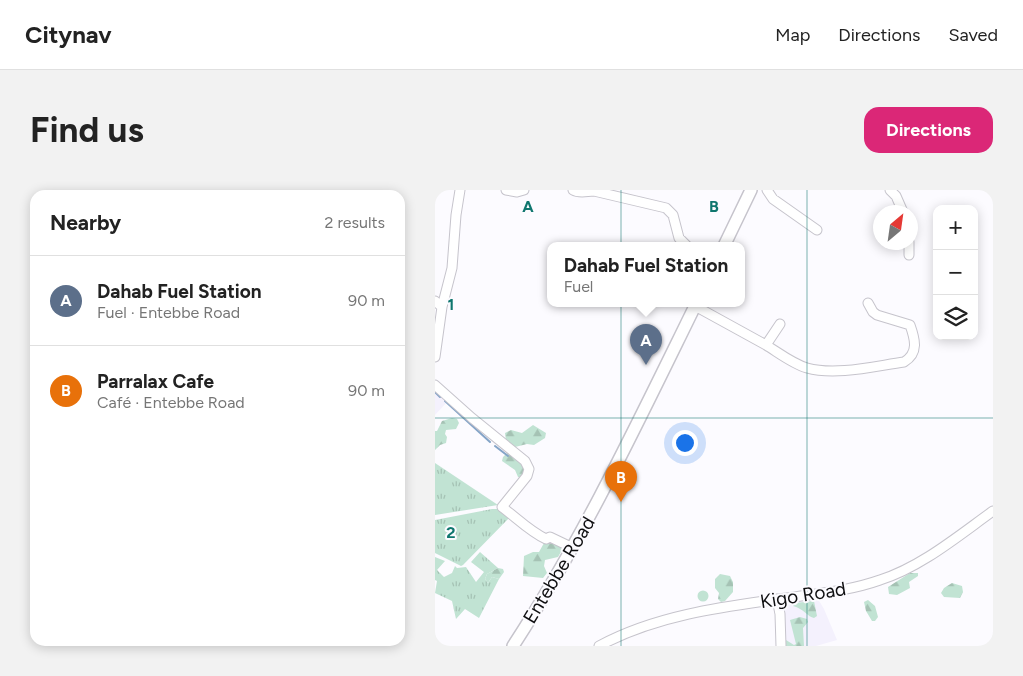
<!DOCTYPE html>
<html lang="en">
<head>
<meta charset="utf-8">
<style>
  body { margin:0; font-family:Figtree,sans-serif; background:#f2f2f2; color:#222 }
  .controls { position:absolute; right:15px; top:15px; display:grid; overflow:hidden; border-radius:10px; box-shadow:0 2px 12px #0003 }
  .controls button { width:45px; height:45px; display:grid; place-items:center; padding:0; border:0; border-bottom:1px solid #e0e0e0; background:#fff; color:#222; font:25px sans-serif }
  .compass { position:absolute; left:438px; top:15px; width:45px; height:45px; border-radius:50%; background:#fff; box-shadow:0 2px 12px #0003; rotate:29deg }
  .you { position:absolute; left:249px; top:252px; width:18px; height:18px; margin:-12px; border:4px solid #fff; border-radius:50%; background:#1a73e8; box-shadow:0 0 0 8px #1a73e833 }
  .badge { display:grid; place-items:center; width:32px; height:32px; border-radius:50%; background:#db2777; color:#fff; font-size:16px; font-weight:700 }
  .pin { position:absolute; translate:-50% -41px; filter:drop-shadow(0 1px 2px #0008) }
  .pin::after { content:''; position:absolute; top:26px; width:18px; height:15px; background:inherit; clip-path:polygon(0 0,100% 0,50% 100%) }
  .popup { position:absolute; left:112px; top:52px; width:198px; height:65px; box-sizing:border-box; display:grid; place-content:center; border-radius:10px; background:#fff; filter:drop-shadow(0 1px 4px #0005); font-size:16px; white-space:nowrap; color:#767676 }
  .popup b { font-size:19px; color:#222 }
  .popup::after { content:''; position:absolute; left:50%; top:100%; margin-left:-10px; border:10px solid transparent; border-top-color:#fff }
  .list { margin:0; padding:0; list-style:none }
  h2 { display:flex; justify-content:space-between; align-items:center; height:65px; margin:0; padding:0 20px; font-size:21px }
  h2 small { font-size:16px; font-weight:400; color:#767676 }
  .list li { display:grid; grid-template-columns:32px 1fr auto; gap:15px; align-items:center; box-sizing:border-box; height:90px; padding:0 20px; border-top:1px solid #e0e0e0 }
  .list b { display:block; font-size:19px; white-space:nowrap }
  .list p { margin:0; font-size:16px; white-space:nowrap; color:#767676 }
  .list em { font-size:16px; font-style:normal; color:#767676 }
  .icon { flex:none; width:28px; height:28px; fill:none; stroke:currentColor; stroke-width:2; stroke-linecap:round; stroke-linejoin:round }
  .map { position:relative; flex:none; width:558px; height:456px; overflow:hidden; border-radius:15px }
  header { display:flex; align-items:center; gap:30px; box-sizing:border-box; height:70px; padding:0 25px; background:#fff; border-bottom:1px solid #e0e0e0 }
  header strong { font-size:24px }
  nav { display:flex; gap:28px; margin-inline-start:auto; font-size:18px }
  .intro { display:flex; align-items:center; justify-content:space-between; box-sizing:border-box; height:120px; padding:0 30px }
  h1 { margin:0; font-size:35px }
  .button { padding:12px 22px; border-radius:15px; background:#db2777; color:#fff; font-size:18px; font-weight:700 }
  main { display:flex; gap:30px; padding:0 30px }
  aside { flex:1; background:#fff; border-radius:15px; box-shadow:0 2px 12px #0003 }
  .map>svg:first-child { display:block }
</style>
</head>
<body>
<header>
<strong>Citynav</strong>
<nav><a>Map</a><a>Directions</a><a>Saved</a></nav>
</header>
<div class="intro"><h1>Find us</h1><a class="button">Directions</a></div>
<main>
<aside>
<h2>Nearby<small>2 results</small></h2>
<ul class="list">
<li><span class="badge" style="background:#5c6f8a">A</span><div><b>Dahab Fuel Station</b><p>Fuel · Entebbe Road</p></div><em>90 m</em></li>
<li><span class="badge" style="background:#e8710a">B</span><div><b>Parralax Cafe</b><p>Café · Entebbe Road</p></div><em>90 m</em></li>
</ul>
</aside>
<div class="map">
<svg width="558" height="456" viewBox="0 0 558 456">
  <defs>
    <pattern id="grass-tufts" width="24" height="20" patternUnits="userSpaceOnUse" patternTransform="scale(1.25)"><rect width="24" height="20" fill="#c1e3d3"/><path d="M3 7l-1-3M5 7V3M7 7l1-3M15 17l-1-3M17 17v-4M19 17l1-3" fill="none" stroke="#a5c2b4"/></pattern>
    <pattern id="forest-firs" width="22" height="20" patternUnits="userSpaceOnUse" patternTransform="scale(1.25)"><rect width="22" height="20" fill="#c1e3d3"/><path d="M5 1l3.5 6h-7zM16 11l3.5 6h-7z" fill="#a5c2b4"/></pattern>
  </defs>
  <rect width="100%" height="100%" fill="#fcfbff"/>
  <!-- built -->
  <path fill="#f4f1fd" d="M0,198L13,211L0,225Z
    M383,409L389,419L402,450L381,456H349L346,417L348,414Z"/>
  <!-- grass -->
  <path fill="url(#grass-tufts)" d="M0,273L63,315L0,325Z
    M57,319H64L74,326V328L28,375L26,376L0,363V330Z
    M45,362L63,378L52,384L50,389L53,393L57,387L64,389L44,428L30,419L21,429L17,411L0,403L2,391L0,390V367L10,371L2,380L9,387L17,383L20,376L22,378L31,377L41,392L49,382L36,372Z"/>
  <!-- forest -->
  <path fill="url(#forest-firs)" d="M17,228L22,229L24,233L21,239L11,240L10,244L12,247L11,253L5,255L0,260V241H2L7,231Z
    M98,235L111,243L110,248L99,255L92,254L80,257L71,251L70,243L76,240L87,243Z
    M73,262L90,277V283L86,288L83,287L80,280L67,271L68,267Z
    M113,350L125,356L127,360L123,367L110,370L109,376L112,383L108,388L88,386L89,366L98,362H104L109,353Z
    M63,378L68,379L69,382L64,389L57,387L53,393L50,389L52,384Z
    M475,383H483V386L474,392L475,398L462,405L454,404L453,397Z
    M285,384L295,386L298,392V402L290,411L286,412L283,409L284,403L280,398V389Z
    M517,393L527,396L528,402L525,408L509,407L506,403L509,398Z
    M262.5 406a5.5 5.5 0 1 1 11 0a5.5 5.5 0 1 1-11 0Z
    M433,410L440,416L443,427L440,431H437L431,421L429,412Z
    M379,411L382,426L379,428C373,427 369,419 358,416L360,413Z
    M365,427L372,429L373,432L368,438L369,456H347V451L351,450L359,455L361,454L355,430Z"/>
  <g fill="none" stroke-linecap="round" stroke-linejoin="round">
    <!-- stream -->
    <path stroke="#84a4c7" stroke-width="2" d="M0,202L5,207
      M10,211L55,252
      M60,256L73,266"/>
    <defs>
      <path id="minor" d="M71,0L82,2L89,0
        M138,0C145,4 152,1 159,1L231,18L238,25L244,48L252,56
        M332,0L338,9L382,40
        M455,0L461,6L468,22
        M474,65V52
        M0,111L7,117L0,167
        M260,116L331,155
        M7,117L17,78L21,25L25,0
        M345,134L331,155C344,163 358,174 372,178C401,186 440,176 469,172C484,163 480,149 475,135L442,125L438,122L433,113
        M0,195L37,228L90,271L94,279L92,286L67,317C82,328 94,341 111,349L115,347L138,358
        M342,409L345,424L346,456
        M164,456C223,424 293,416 359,407C387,403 417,400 445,390C486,377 523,346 558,321"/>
      <path id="major" d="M289,56L316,0
        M78,456C149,347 204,230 261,114"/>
    </defs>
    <!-- minor casing -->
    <use href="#minor" stroke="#c6c4cc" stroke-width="11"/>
    <!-- major casing -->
    <use href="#major" stroke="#c6c4cc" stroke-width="14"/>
    <!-- minor -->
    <use href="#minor" stroke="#fff" stroke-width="9"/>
    <!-- major -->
    <use href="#major" stroke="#fff" stroke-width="11"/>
  </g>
  <!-- grid -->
  <path fill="none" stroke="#0f766e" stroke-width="1" stroke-opacity="0.55" d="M186,0V456M372,0V456M0,228H558"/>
  <g text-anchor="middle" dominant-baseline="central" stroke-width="4" stroke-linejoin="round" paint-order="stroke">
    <!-- street labels -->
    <g font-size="19" fill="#0f0f11" stroke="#fcfbff">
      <text transform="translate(124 380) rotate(-59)">Entebbe Road</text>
      <text transform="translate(368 405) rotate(-9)">Kigo Road</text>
    </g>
  </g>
  <g font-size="16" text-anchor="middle" font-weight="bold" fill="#0f766e" stroke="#fcfbff" stroke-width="4" stroke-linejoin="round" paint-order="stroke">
    <text x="93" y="22">A</text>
    <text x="279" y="22">B</text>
    <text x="16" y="120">1</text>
    <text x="16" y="348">2</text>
  </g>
</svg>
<div class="controls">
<button>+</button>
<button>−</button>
<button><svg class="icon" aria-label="layers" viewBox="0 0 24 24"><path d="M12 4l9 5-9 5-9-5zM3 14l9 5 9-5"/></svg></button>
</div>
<svg class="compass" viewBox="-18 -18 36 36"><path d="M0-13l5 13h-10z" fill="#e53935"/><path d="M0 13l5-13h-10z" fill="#767676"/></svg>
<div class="you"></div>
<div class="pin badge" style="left:211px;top:175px;background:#5c6f8a">A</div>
<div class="popup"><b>Dahab Fuel Station</b>Fuel</div>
<div class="pin badge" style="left:186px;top:312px;background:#e8710a">B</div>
</div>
</main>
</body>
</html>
